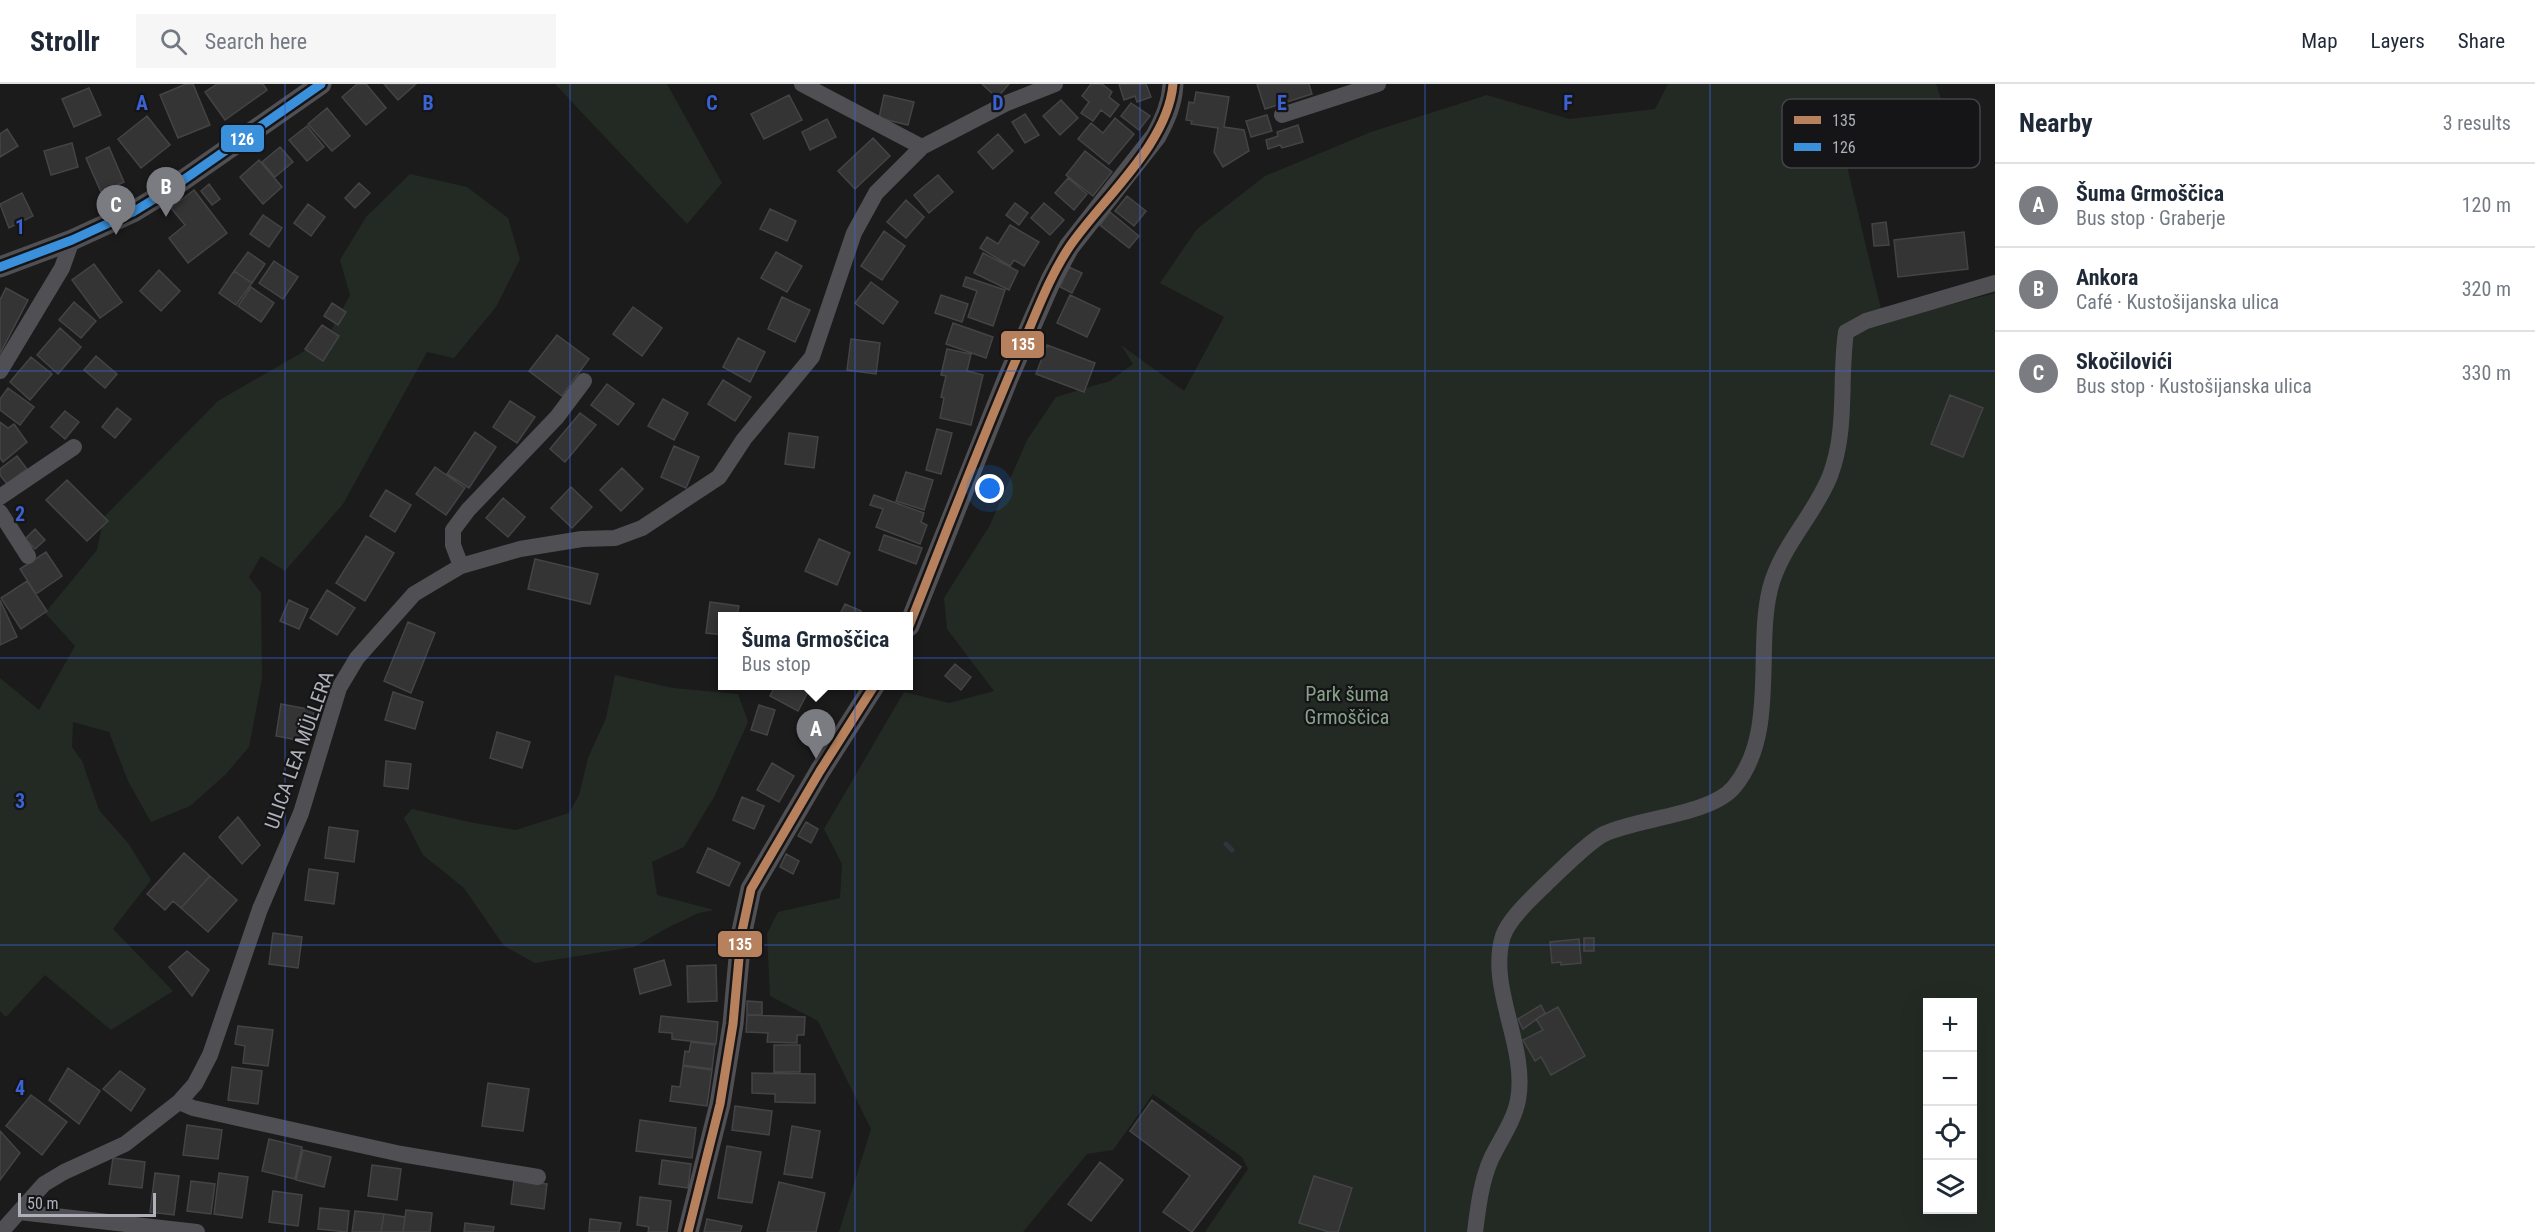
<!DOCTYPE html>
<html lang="en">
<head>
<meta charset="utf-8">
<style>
  body { margin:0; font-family:"Roboto Condensed",sans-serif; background:#f6f6f7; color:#1f2937 }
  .controls { position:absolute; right:18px; bottom:18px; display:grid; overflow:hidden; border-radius:0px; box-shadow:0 6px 24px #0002 }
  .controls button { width:54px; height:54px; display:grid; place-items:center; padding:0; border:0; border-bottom:2px solid #e0e1e3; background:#fff; color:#1f2937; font:30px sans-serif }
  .scale { position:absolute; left:18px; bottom:15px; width:138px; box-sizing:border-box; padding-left:6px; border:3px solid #aeb1ba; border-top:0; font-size:16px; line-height:21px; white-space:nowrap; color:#aeb1ba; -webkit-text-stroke:4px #151517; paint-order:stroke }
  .you { position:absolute; left:990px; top:405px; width:21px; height:21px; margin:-15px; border:4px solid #fff; border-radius:50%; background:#1a73e8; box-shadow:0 0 0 9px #1a73e833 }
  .badge { display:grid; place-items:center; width:39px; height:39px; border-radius:50%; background:#7b7c82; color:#fff; font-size:20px; font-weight:700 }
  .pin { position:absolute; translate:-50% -50px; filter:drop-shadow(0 2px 3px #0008) }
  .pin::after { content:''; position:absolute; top:32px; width:21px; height:18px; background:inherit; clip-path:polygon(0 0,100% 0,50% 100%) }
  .popup { position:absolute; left:718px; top:528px; width:195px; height:78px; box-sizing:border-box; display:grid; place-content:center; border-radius:0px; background:#fff; filter:drop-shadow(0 2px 4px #0005); font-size:20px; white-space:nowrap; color:#747a83 }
  .popup b { font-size:22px; color:#1f2937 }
  .popup::after { content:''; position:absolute; left:50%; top:100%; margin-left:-12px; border:12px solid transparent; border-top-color:#fff }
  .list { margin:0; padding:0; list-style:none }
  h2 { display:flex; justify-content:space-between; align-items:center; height:78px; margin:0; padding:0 24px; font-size:26px }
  h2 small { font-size:20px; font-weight:400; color:#747a83 }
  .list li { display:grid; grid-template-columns:39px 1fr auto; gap:18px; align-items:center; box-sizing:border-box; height:84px; padding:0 24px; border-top:2px solid #e0e1e3 }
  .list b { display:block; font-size:22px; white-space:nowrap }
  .list p { margin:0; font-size:20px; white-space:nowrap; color:#747a83 }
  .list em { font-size:20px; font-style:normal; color:#747a83 }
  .icon { flex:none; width:33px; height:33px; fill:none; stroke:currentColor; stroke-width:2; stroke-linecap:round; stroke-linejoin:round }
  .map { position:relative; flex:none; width:1995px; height:1148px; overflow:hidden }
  header { display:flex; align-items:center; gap:36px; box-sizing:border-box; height:84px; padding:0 30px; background:#fff; border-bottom:2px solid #e0e1e3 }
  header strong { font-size:28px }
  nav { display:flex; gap:33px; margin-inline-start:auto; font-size:21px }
  .search { width:420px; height:54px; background:#f6f6f7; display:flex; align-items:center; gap:15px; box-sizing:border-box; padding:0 21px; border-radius:0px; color:#747a83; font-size:22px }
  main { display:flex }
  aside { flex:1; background:#fff }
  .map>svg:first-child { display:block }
</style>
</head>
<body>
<header>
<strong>Strollr</strong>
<div class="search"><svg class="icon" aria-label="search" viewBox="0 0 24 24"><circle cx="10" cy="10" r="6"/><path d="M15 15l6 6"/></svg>Search here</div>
<nav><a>Map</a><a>Layers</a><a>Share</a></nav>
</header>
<main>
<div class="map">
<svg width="1995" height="1148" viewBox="0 0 1995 1148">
  <rect width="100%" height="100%" fill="#1b1b1b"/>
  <!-- green -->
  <path fill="#232a24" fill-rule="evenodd" d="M555,0H667L722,99L687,140Z
    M1668,0H1936L1957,61L1909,83L1877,84L1840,53L1884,238L1995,209V1148H1205L1248,1085L1242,1073L1153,1010L1113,1066L1087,1070L1023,1148H839L871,1045L818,937L770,912L767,850L778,828L840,814L842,780L824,745L904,608L949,619L994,607L947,545L944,514L990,441L1027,356L1056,313L1110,297L1133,280L1121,261L1184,307L1224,233L1160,199L1197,145L1265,92L1371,48L1487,11L1569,35L1655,25ZM1928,918H1972V1126H1928Z
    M410,90L467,103L508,134L520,175L496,223L454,274L427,268L343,420L285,487L261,472L249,493L261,509L262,595L249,663L225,691L190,722L151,738L128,697L109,648L73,638L72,663L82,677L99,726L128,759L151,796L113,845L173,907L111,946L45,891L6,933L0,927V594L39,626L75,562L45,529L97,466L104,433L218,317L327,254L350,211L340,176L366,133Z
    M615,591L673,604L738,610L748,638L714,713L684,763L652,778L657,811L714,826L699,829L667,844L634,863L535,879L504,862L464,804L423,771L404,734L412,725L474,739L516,746L569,729L579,711L588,674L606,634Z"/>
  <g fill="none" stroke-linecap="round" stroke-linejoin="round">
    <!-- stream -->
    <path stroke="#2f353c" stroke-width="5" d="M1226,760L1232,766"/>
  </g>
  <!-- building -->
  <path fill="#343435" stroke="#444447" stroke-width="1.5" d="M186,0H193L210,41L178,54L160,11Z
    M217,0H263L267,6L225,36L205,8Z
    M357,0H366L386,24L366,41L342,13Z
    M384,0H416L398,16Z
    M982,0H1009L997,14Z
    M1091,0H1102L1112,8L1109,13L1119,21L1110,33L1101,26L1093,37L1081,29L1089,18L1082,12Z
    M1119,0H1146L1151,13L1137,18L1135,12L1124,16Z
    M1257,0H1309L1312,10L1265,25Z
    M89,4L101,31L74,43L62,15Z
    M1196,8L1229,13L1224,43L1244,46L1249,67L1223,83L1214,68L1218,44L1191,40L1192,37L1186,36L1189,18L1194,19Z
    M789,11L802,36L764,55L751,30Z
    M884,11L914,18L908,41L879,34Z
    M1061,16L1078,34L1060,51L1043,32Z
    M1131,19L1150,32L1139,46L1121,32Z
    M327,24L350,52L332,67L308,40Z
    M1025,30L1039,51L1025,59L1012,38Z
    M1267,31L1272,47L1251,53L1246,37Z
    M147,32L170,61L141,84L118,55Z
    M1115,34L1134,50L1109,80L1078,55L1091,39L1103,49Z
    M827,35L836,53L810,66L802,48Z
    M1298,41L1303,58L1282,64L1280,61L1268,65L1266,56L1278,52L1277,48Z
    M307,42L324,63L307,77L289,56Z
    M7,45L18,62L0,73V50Z
    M998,50L1013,67L993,85L978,68Z
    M873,54L890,72L855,105L838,87Z
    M72,59L78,83L51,91L44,67Z
    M109,63L124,98L101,108L86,74Z
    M280,63L293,78L275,93L262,78Z
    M1085,67L1112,88L1093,112L1066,91Z
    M259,76L282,103L263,120L240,93Z
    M938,91L953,108L929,129L914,111Z
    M1068,94L1087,110L1074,126L1055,109Z
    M359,99L370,109L355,124L345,114Z
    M209,100L220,115L212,121L201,107Z
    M194,106L227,149L188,179L169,154L185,141L171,124Z
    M22,109L33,132L9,144L0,120Z
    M1127,112L1146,127L1134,142L1115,127Z
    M906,116L924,133L906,154L887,138Z
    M1015,119L1028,129L1019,141L1006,131Z
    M1044,119L1064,136L1050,151L1031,134Z
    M308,120L325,133L311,152L294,139Z
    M770,125L796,137L787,157L760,145Z
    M1110,128L1139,152L1129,164L1100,141Z
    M263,131L282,144L269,163L250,150Z
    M1886,138L1889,161L1874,162L1872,140Z
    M1010,141L1039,158L1024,182L1014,176L1010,182L980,164L987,153L998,160Z
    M884,147L905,162L882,196L861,182Z
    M1964,148L1968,185L1898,193L1894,156Z
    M248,168L265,180L252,199L234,187Z
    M776,168L802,182L787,208L761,194Z
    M983,169L1018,187L1009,206L974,189Z
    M274,177L298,193L283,215L259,199Z
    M94,180L122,218L100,234L72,196Z
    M1069,183L1082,189L1072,209L1060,203Z
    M159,186L180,207L161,227L140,207Z
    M234,187L252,199L236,221L219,209Z
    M966,193L1005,206L993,242L968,233L977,207L963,202Z
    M871,198L898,218L883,240L855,219Z
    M251,203L274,219L261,238L238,222Z
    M6,204L28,216L0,270V216Z
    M941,211L968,220L962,238L935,229Z
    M1070,211L1100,225L1087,253L1057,239Z
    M782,213L810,226L795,258L768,245Z
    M74,218L96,237L81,254L59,236Z
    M332,219L346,228L338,241L324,232Z
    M633,223L662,244L642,272L613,250Z
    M953,239L993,253L986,274L946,260Z
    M322,241L339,252L323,277L305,265Z
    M60,244L81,263L58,290L37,271Z
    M557,251L589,275L562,312L529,287Z
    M738,254L765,268L750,298L723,283Z
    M851,255L880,259L876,290L847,286Z
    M1047,261L1095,279L1084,308L1036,290Z
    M947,265L971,270L967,287L983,291L971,341L940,334L944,314L941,313L946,292L941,291Z
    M96,272L117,290L105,304L84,286Z
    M31,273L52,290L30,316L10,298Z
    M723,296L751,313L735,337L708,320Z
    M607,300L634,320L618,341L591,321Z
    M8,304L34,323L20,341L0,326V315Z
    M1950,311L1983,324L1963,373L1931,360Z
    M663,315L688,329L674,356L648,342Z
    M510,317L535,333L517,359L493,343Z
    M117,324L131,335L115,354L102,343Z
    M65,327L79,338L65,355L51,343Z
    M580,329L596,341L565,378L550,365Z
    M0,338L8,344L14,340L27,358L3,378L0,374Z
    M937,345L952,349L941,390L926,386Z
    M475,348L496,363L469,404L447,390Z
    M789,349L818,353L814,384L785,380Z
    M674,362L699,373L686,404L661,393Z
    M17,372L27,385L7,400L0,391V385Z
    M435,383L465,404L446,431L416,410Z
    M622,384L643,405L621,427L600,406Z
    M906,388L933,396L924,426L896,417Z
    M67,396L108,437L87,457L46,416Z
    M571,403L592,423L572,444L551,424Z
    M386,406L411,421L395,448L370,432Z
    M874,411L924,429L921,438L927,441L920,460L876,443L883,425L870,421Z
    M503,414L525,433L508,453L486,434Z
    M35,445L45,456L35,465L25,455Z
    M884,451L922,464L916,480L879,466Z
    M366,452L394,469L365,517L336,499Z
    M819,455L850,469L837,501L805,487Z
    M46,468L62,492L36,510L20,485Z
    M535,475L598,490L590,520L528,505Z
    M27,497L47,527L21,545L1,514Z
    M327,506L355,524L337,551L310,534Z
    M0,516L17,553L0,561Z
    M289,516L308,525L299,545L280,537Z
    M710,518L739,522L737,532H723V551L706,549Z
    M845,520L861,527L859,532H839Z
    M408,538L435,549L411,609L384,597Z
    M955,580L971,593L961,606L945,592Z
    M775,602H811L798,627L770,612Z
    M393,608L423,618L415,645L385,636Z
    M281,620L314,626L308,658L276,652Z
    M759,621L775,626L767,651L751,646Z
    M497,648L530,658L522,684L490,674Z
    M386,677L411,680L408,705L384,702Z
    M772,679L794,692L779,718L757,706Z
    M742,713L764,722L754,745L733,736Z
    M238,733L260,761L242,780L219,753Z
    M806,738L818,745L811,759L798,752Z
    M329,743L358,747L354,778L325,774Z
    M708,764L740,779L729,802L697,788Z
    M184,769L210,792L181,824L173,817L165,826L147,810Z
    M786,770L799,777L793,790L780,783Z
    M309,785L338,789L334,820L305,816Z
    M210,792L237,816L208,848L181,824Z
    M273,849L302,853L298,884L269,880Z
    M1584,854H1594V867H1584Z
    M1579,855L1581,879L1561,881V878L1552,879L1550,858Z
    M187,867L209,886L192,912L169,883Z
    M664,876L671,901L640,910L634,885Z
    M716,881L717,917L688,918L687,882Z
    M747,917L762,918V931H747Z
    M1541,921L1545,929L1523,945L1518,935Z
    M1558,923L1585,972L1551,991L1541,973L1535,977L1523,956L1543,946L1536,935Z
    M747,931L805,933L804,951H797V959L767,958L768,949L746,948Z
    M661,932L718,938L716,960L672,955V949L659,948Z
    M238,942L273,946L268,982L243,979L245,962L235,960Z
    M691,958L715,961L712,985L683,981L685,967L689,968Z
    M774,961H800V988H774Z
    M683,982L712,986L707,1022L670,1017L672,1002L680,1003Z
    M232,983L262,987L258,1020L228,1016Z
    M68,984L100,1007L79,1040L49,1016Z
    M120,987L145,1005L131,1027L103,1005Z
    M752,989L815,990V1019L775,1018V1010L752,1009Z
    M488,999L529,1005L523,1047L482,1042Z
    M31,1011L67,1038L42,1071L6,1042Z
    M1152,1016L1241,1083L1192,1148L1163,1128L1190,1092L1130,1047Z
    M735,1022L772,1027L769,1051L732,1046Z
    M640,1036L696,1044L692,1074L636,1067Z
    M187,1041L222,1046L218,1075L183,1071Z
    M792,1042L820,1047L812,1094L784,1090Z
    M0,1047L20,1069L0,1096Z
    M269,1055L302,1063L295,1095L262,1087Z
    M727,1062L761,1068L752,1119L718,1114Z
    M303,1066L331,1073L324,1103L296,1096Z
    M113,1074L145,1078L142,1104L109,1100Z
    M662,1076L691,1080L688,1104L659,1100Z
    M1100,1078L1123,1096L1091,1137L1068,1120Z
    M372,1081L401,1085L397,1116L368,1112Z
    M155,1089L179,1092L174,1131L150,1128Z
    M219,1089L248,1093L242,1134L214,1130Z
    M1314,1092L1352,1104L1338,1148H1329L1299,1139Z
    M514,1096L547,1100L544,1125L511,1120Z
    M191,1097L215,1100L211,1130L187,1127Z
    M779,1098L825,1109L816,1148H767Z
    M273,1107L302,1111L298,1142L269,1138Z
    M640,1113L671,1117L667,1148H648L649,1143L637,1141Z
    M320,1124L349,1127L347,1148L318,1145Z
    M406,1126L432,1129L430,1148H403Z
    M355,1127L384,1130L381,1148H352Z
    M384,1130L405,1133L403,1148H381Z
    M590,1135L621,1139L619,1148H589Z
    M707,1135L742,1142L740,1148H704Z
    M465,1139L494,1143L493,1148H464Z"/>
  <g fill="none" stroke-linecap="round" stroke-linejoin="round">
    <!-- minor -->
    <path stroke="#505054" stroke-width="16" d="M802,0L922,63
      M1282,31L1378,0
      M0,287L62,184L72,156
      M0,413L74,363
      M0,428L28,472
      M461,482L453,461V446L468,426L557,333L584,297
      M179,1018L193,1024L401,1070L538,1093
      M19,1128L197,1148
      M1,1148L44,1100L64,1088L125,1060L179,1018L195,1000L210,971L260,825L301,729L339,604L357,574L414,510L461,482L520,465L582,455L615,454L642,444L719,393L744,355L812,273L854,149L876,109L922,63L1007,19L1055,0
      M1475,1148C1478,1124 1481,1098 1491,1075C1500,1056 1514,1037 1518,1016C1528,962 1487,904 1503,852C1509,834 1533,813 1547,799C1561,786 1588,758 1604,750C1637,734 1711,731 1734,703C1778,650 1755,567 1770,505C1781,462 1814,432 1830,392C1848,345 1839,296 1846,248L1866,237L1995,199"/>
    <!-- tertiary -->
    <path stroke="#505054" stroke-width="21" d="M0,183L72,156L133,128L169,106L321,0
      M909,542L1008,294L1052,194L1069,163L1156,52C1165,35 1172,20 1173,0
      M688,1148L720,1020L733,940L741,852L751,805L820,687L874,602"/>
    <defs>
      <path id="bus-1" d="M909,542C946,449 981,356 1021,264C1036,230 1049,193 1070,162C1103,114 1168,60 1173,0
        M688,1148L720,1020L733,940L741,852L751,805L820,687L874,602"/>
      <path id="bus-2" d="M0,183L72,156L133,128L169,106L321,0"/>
    </defs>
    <!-- bus-1 casing -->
    <use href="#bus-1" stroke="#151517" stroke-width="14"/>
    <!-- bus-2 casing -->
    <use href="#bus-2" stroke="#151517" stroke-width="14"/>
    <!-- bus-1 -->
    <use href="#bus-1" stroke="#b6815c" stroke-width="9"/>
    <!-- bus-2 -->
    <use href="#bus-2" stroke="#3a90db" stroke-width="9"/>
  </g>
  <!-- grid -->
  <path fill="none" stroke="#3a62d2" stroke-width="1.5" stroke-opacity="0.55" d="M285,0V1148M570,0V1148M855,0V1148M1140,0V1148M1425,0V1148M1710,0V1148M0,287H1995M0,574H1995M0,861H1995"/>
  <g text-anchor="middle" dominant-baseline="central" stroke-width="4.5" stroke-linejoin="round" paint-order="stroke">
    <!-- park labels -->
    <g font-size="20" fill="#87a389" stroke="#151517">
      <text x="1347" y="610">Park šuma<tspan x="1347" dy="23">Grmoščica</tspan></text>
    </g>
    <!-- street labels -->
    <g font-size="20" fill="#aeb1ba" stroke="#151517">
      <text transform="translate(299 666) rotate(-70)">ULICA LEA MÜLLERA</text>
    </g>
  </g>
  <!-- legend -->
  <rect x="1782" y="15" width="198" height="69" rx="9" fill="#151517" stroke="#434448" stroke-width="1.5"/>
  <rect x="1794" y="32" width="27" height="8" fill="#b6815c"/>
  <rect x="1794" y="59" width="27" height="8" fill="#3a90db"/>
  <g font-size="16" fill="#aeb1ba">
    <text x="1832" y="42">135</text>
    <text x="1832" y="69">126</text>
  </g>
  <g font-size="20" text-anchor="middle" font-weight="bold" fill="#3a62d2" stroke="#151517" stroke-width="4.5" stroke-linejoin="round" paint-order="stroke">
    <text x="142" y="26">A</text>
    <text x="428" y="26">B</text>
    <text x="712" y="26">C</text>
    <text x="998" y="26">D</text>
    <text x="1282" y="26">E</text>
    <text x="1568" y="26">F</text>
    <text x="20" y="150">1</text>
    <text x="20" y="437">2</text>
    <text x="20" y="724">3</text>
    <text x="20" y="1011">4</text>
  </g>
  <g stroke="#151517" stroke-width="2">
    <rect x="220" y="40" width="45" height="29" rx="6" fill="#3a90db"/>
    <rect x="1000" y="246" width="45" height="29" rx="6" fill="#b6815c"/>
    <rect x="717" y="846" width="46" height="28" rx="6" fill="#b6815c"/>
  </g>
  <g font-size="16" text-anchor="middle" font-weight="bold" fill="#fff">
    <text x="242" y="61">126</text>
    <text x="1023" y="266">135</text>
    <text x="740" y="866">135</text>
  </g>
</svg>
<div class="controls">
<button>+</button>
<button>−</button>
<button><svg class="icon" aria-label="locate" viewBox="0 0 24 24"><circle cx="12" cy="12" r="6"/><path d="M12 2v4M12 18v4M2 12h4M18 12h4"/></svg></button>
<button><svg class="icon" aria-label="layers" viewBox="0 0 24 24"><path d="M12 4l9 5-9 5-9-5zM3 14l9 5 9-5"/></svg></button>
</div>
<div class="scale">50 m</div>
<div class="you"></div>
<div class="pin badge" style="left:816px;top:675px">A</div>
<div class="popup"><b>Šuma Grmoščica</b>Bus stop</div>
<div class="pin badge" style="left:166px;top:133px">B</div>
<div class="pin badge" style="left:116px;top:151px">C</div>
</div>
<aside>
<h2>Nearby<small>3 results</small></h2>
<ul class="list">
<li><span class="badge">A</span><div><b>Šuma Grmoščica</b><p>Bus stop · Graberje</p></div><em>120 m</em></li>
<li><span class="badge">B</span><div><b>Ankora</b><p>Café · Kustošijanska ulica</p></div><em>320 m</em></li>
<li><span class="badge">C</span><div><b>Skočilovići</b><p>Bus stop · Kustošijanska ulica</p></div><em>330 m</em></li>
</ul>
</aside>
</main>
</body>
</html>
